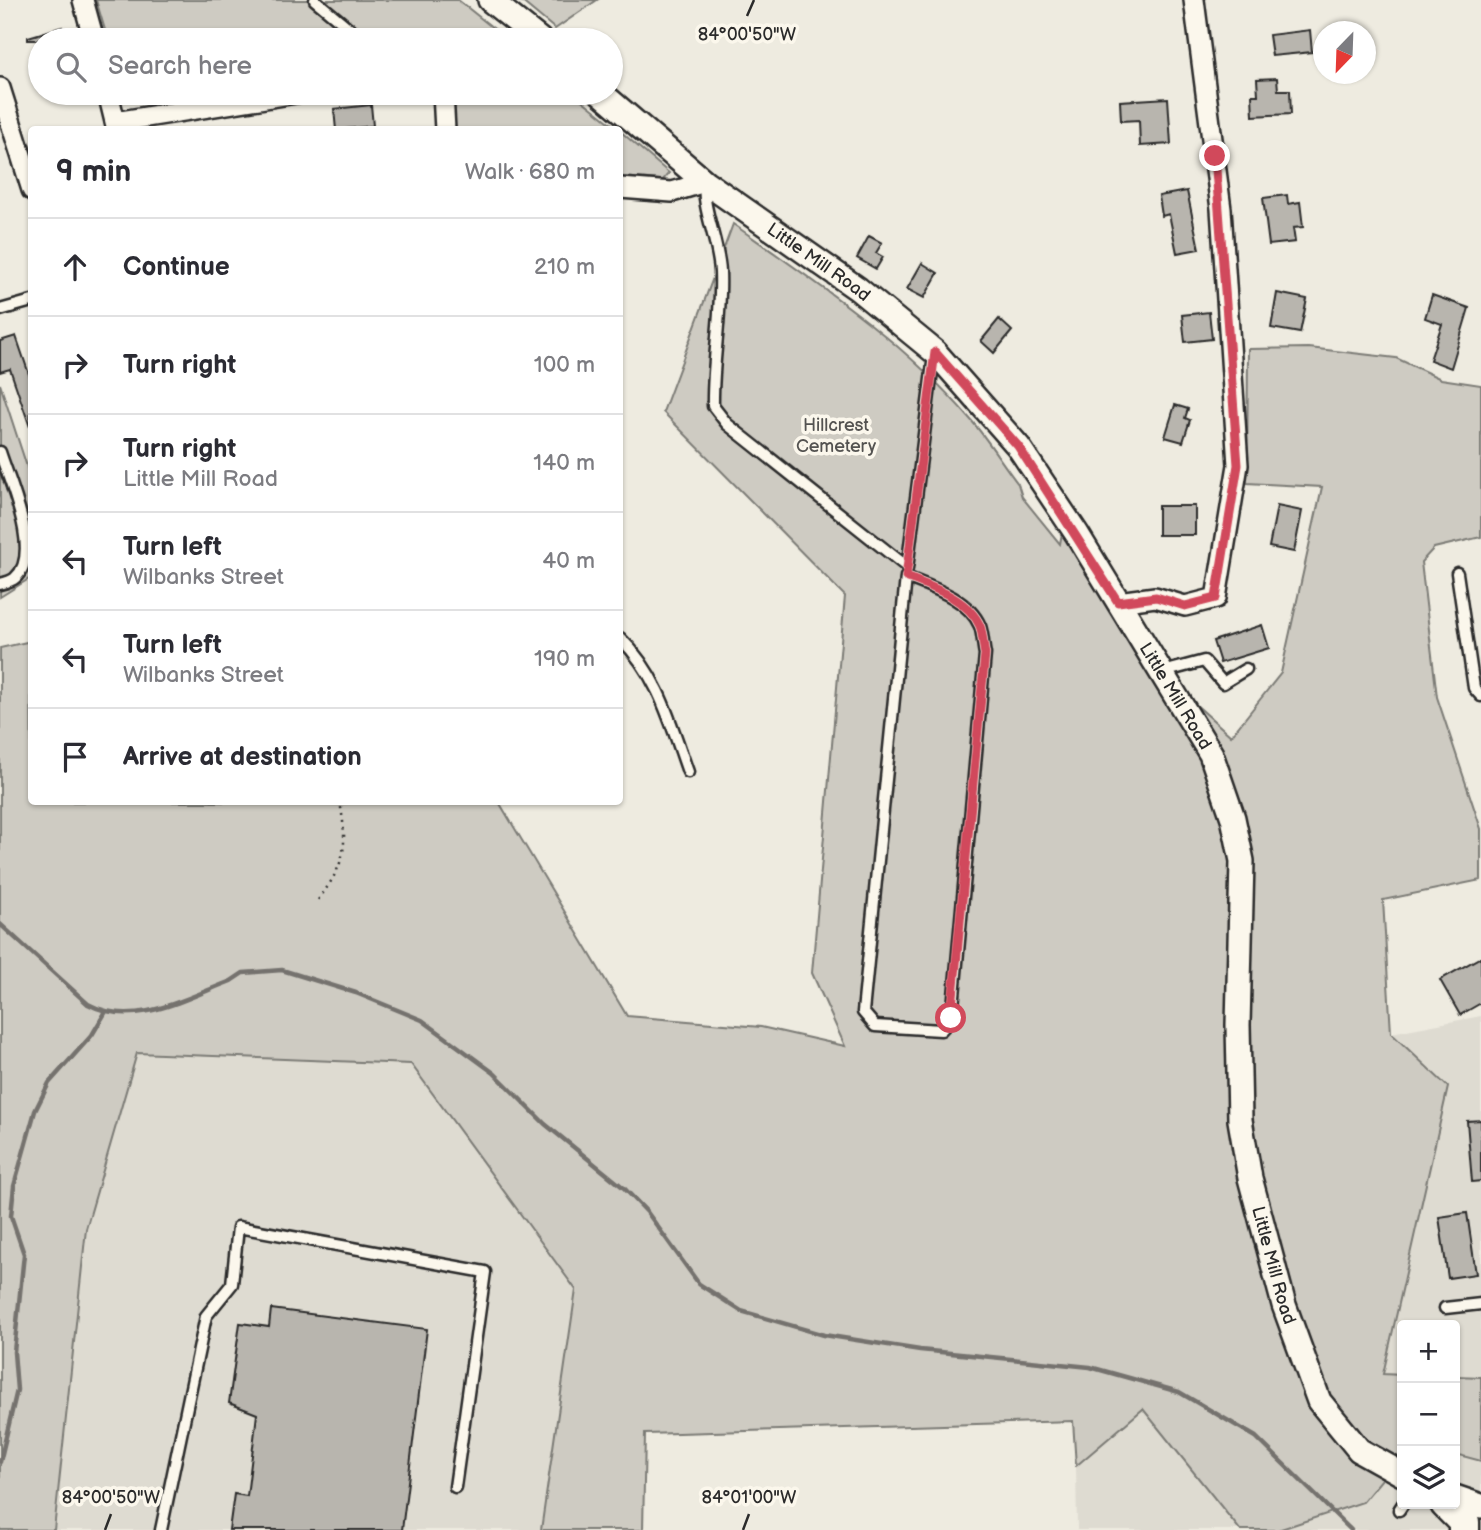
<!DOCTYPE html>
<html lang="en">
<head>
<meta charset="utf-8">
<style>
  body { margin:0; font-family:"Balsamiq Sans",sans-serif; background:#f2f2f3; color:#2b2b33 }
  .controls { position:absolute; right:21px; bottom:21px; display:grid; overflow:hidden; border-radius:7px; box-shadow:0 2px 5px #0004 }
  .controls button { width:63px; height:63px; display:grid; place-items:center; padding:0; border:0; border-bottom:2px solid #e1e1e2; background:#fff; color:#2b2b33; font:35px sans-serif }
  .compass { position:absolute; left:1313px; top:21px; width:63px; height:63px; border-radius:50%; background:#fff; box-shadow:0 2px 5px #0004; rotate:203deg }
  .stop { position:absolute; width:21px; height:21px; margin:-16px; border:5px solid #d1495b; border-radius:50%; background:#fff }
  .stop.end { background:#d1495b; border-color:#fff; box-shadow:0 2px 7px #0008 }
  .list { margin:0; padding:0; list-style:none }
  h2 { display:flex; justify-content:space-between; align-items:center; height:91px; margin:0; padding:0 28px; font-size:30px }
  h2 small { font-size:23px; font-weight:400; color:#7c7c81 }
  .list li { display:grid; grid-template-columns:46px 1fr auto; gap:21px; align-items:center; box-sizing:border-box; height:98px; padding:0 28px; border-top:2px solid #e1e1e2 }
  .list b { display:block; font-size:26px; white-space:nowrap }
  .list p { margin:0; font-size:23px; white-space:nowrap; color:#7c7c81 }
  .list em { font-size:23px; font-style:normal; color:#7c7c81 }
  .icon { flex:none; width:38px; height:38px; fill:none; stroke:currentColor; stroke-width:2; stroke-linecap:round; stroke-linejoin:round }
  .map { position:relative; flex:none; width:1481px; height:1530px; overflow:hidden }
  .search { position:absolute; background:#fff; box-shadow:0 2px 5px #0004; left:28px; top:28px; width:595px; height:77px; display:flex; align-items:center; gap:18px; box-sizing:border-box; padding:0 24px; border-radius:38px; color:#7c7c81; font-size:26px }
  .panel { position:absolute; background:#fff; box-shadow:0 2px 5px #0004; left:28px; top:126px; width:595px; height:679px; border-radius:7px }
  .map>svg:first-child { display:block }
</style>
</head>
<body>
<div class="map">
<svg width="1481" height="1530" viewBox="0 0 1481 1530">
  <rect width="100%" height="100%" fill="#eeebe0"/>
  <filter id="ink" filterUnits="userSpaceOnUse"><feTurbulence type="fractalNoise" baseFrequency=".0143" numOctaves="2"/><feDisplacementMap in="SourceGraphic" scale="14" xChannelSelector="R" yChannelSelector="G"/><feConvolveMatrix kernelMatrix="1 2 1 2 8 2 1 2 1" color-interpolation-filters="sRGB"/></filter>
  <g filter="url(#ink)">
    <!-- built -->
    <path fill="#dedbd1" d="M1481,1016V1377L1455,1376V1325H1402V1375L1383,1374L1448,1087L1391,1033Z
      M136,1053L411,1063L576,1290L541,1530H54L86,1229Z
      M1143,1409L1240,1530H1077L1076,1466Z
      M1455,1454L1481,1461V1530H1278L1363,1502L1402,1455V1504H1455Z"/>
    <!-- green -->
    <path fill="#cecbc2" stroke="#7c7b76" stroke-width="2" d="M96,0H458L508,40H108Z
      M520,0H597L555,29Z
      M123,93H203L145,102Z
      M451,93H573L618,129H455Z
      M620,131L669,173L663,180L620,177Z
      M733,224C817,283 904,341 971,420C988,440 1002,463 1018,484L1022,497L1060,544L1064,522L1138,653L1231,736L1281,673L1322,487L1247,483L1248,349L1309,348L1396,358L1441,379L1481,385V537L1434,548L1421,562L1437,697L1481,829V880L1383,900L1391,1033L1448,1087L1383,1374L1402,1375V1455L1363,1502L1278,1530H1240L1143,1409L1076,1466L1073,1421L645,1434L643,1530H541L576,1290L411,1064L137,1053L86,1229L54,1530H0V648L31,641L32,802H499L627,1016L761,1027L845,1046L812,973L845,596L663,412Z
      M0,384L31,479L32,577L0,597Z
      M1455,1376L1481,1377V1461L1455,1454Z"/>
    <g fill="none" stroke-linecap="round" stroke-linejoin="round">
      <!-- stream -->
      <path stroke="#74726e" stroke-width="4.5" d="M0,924L88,1004C134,1029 186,998 231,981L243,973L282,970L356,993L422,1020L494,1073L545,1124L624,1188L647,1212L699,1284L741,1311L824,1335L920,1350L1090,1367L1179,1392L1256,1437L1351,1530
        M0,1462L17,1390L14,1352L24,1254L11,1216L14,1186L35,1111L49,1083L92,1035L105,1013"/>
    </g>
    <!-- building -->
    <path fill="#b8b5ae" stroke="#2b2b2b" stroke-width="2" d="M62,27L65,40H28V37Z
      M1310,30L1312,52L1272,56L1269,35Z
      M1277,78L1278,90H1290L1291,114L1253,116L1252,95H1258L1257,79Z
      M1168,98L1171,144L1140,146L1139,120L1121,121L1120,101Z
      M371,105L373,126L336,130L334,109Z
      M1187,191L1199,249L1177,253L1169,214L1162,216L1159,196Z
      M1287,195L1288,204L1300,202L1303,227L1293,228L1295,242L1269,245L1263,198Z
      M869,236L882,243L876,253L883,257L876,269L857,258Z
      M922,263L938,273L924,298L907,289Z
      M1277,293L1307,299L1300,333L1271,328Z
      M1432,295L1469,308L1451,368L1430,360L1442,324L1425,318Z
      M1209,312L1212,339L1185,342L1182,315Z
      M999,319L1012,331L994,353L981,341Z
      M16,336L32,383L30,427L10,369L0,372V341Z
      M1175,405L1188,409L1185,418L1190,420L1183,442L1165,437Z
      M1158,506H1195V535H1158Z
      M1277,506L1302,511L1294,552L1269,547Z
      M1262,625L1269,648L1220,663L1213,641Z
      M1481,957V1003L1460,1015L1440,980Z
      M1481,1120V1181L1472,1182L1467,1121Z
      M1467,1213L1476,1274L1448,1278L1439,1217Z
      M271,1309L427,1329L402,1530H229L234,1494L247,1496L257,1414L229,1403L240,1323L269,1327Z"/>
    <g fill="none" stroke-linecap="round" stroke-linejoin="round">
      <defs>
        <path id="service" d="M315,0L363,40
          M705,183C701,206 719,243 720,272C722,316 712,361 713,406L727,424L907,567
          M0,310L32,301
          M0,452C9,481 43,554 15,578C12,581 4,583 0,584
          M907,569L934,355
          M1457,573L1474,688L1481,696
          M906,577C931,587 968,598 980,626C983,634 983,646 985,654L952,1018L941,1030L875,1026L863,1012Z
          M620,638C658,674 671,724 688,772
          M1163,672L1204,661L1223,683L1246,669
          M1445,1308L1481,1304
          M1399,1510L1403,1504
          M161,1530L206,1316L232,1284L238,1227L485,1272L455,1487"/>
        <path id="minor" d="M83,0L94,40
          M0,88L32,190
          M108,93L117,130
          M443,93L445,130
          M115,122L296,93
          M620,188L672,192L705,182
          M1118,602L1155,597L1185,606L1216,598L1238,465L1221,209L1194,0"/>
        <g id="tertiary">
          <path d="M490,0L540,40"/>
          <path id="s1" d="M601,93L705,182L858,289L935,352L1018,446L1077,534L1211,754L1233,818L1242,861L1238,1025L1240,1120L1250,1178L1284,1305L1319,1401L1359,1450L1402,1474"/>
          <path d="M1455,1497L1481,1506"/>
        </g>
        <path id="primary" d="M1446,1504L1464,1522V1530"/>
      </defs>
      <!-- service casing -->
      <use href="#service" stroke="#2b2b2b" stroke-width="15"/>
      <!-- minor casing -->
      <use href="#minor" stroke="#2b2b2b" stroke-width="24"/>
      <!-- tertiary casing -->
      <use href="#tertiary" stroke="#2b2b2b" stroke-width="28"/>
      <!-- primary casing -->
      <use href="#primary" stroke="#2b2b2b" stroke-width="35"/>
      <!-- path -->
      <path stroke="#2b2b2b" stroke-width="2.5" stroke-dasharray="2 5" stroke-linecap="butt" d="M318,900C346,863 348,847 340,802"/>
      <!-- service -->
      <use href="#service" stroke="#fbf7ec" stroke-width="10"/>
      <!-- minor -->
      <use href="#minor" stroke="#fbf7ec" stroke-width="19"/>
      <!-- tertiary -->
      <use href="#tertiary" stroke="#fbf7ec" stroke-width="23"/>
      <!-- primary -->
      <use href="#primary" stroke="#fbf7ec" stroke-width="30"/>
    </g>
  </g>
  <g fill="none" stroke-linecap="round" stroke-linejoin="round" filter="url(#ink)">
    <!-- route -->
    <path stroke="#d1495b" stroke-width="9" d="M951,1018L985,654C983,646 983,634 980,626C968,598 931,587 906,577L935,352L1018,446L1118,602L1156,597L1185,606L1216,598L1238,465L1215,156"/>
  </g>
  <!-- ticks -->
  <path fill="none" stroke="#2b2b2b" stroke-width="2.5" d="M747,16L754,0M105,1530L111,1514M743,1530L749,1514"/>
  <g text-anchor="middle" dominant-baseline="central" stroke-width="7" stroke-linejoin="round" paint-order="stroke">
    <!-- street labels -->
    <g font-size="18" fill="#2b2b2b" stroke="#fbf7ec">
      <text stroke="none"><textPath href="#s1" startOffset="276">Little Mill Road</textPath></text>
      <text stroke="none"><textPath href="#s1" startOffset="844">Little Mill Road</textPath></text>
      <text stroke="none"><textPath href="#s1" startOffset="1432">Little Mill Road</textPath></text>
    </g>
    <!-- park labels -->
    <g font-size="18" fill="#545351" stroke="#fbf7ec">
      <text x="836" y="425">Hillcrest<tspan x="836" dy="21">Cemetery</tspan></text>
    </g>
  </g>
  <g font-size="18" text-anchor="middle" fill="#2b2b2b" stroke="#fbf7ec" stroke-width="7" stroke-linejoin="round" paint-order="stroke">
    <text x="747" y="40">84°00'50"W</text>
    <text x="111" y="1503">84°00'50"W</text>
    <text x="749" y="1503">84°01'00"W</text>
  </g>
</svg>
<div class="controls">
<button>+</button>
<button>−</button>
<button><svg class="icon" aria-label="layers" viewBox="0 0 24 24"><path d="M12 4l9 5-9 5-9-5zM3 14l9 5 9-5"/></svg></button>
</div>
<svg class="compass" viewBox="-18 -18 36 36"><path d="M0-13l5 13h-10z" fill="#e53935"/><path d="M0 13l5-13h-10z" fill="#7c7c81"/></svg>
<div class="stop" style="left:951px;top:1018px"></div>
<div class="stop end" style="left:1215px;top:156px"></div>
<div class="search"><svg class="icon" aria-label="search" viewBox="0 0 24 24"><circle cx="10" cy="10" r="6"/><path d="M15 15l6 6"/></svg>Search here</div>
<section class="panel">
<h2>9 min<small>Walk · 680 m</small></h2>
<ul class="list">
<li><svg class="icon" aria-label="ahead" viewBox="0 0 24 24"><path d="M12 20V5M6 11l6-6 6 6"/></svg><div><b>Continue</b></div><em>210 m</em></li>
<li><svg class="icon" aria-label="right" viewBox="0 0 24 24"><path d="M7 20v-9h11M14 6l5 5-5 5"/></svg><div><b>Turn right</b></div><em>100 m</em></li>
<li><svg class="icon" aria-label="right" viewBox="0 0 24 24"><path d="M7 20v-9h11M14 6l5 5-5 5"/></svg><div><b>Turn right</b><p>Little Mill Road</p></div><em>140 m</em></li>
<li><svg class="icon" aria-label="left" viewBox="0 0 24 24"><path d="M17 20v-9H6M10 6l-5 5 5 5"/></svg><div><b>Turn left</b><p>Wilbanks Street</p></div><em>40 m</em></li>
<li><svg class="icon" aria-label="left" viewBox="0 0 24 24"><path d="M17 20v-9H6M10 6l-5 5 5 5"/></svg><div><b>Turn left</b><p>Wilbanks Street</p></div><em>190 m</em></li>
<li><svg class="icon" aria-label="arrive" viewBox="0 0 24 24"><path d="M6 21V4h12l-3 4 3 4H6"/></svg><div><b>Arrive at destination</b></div></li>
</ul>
</section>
</div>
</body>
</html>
